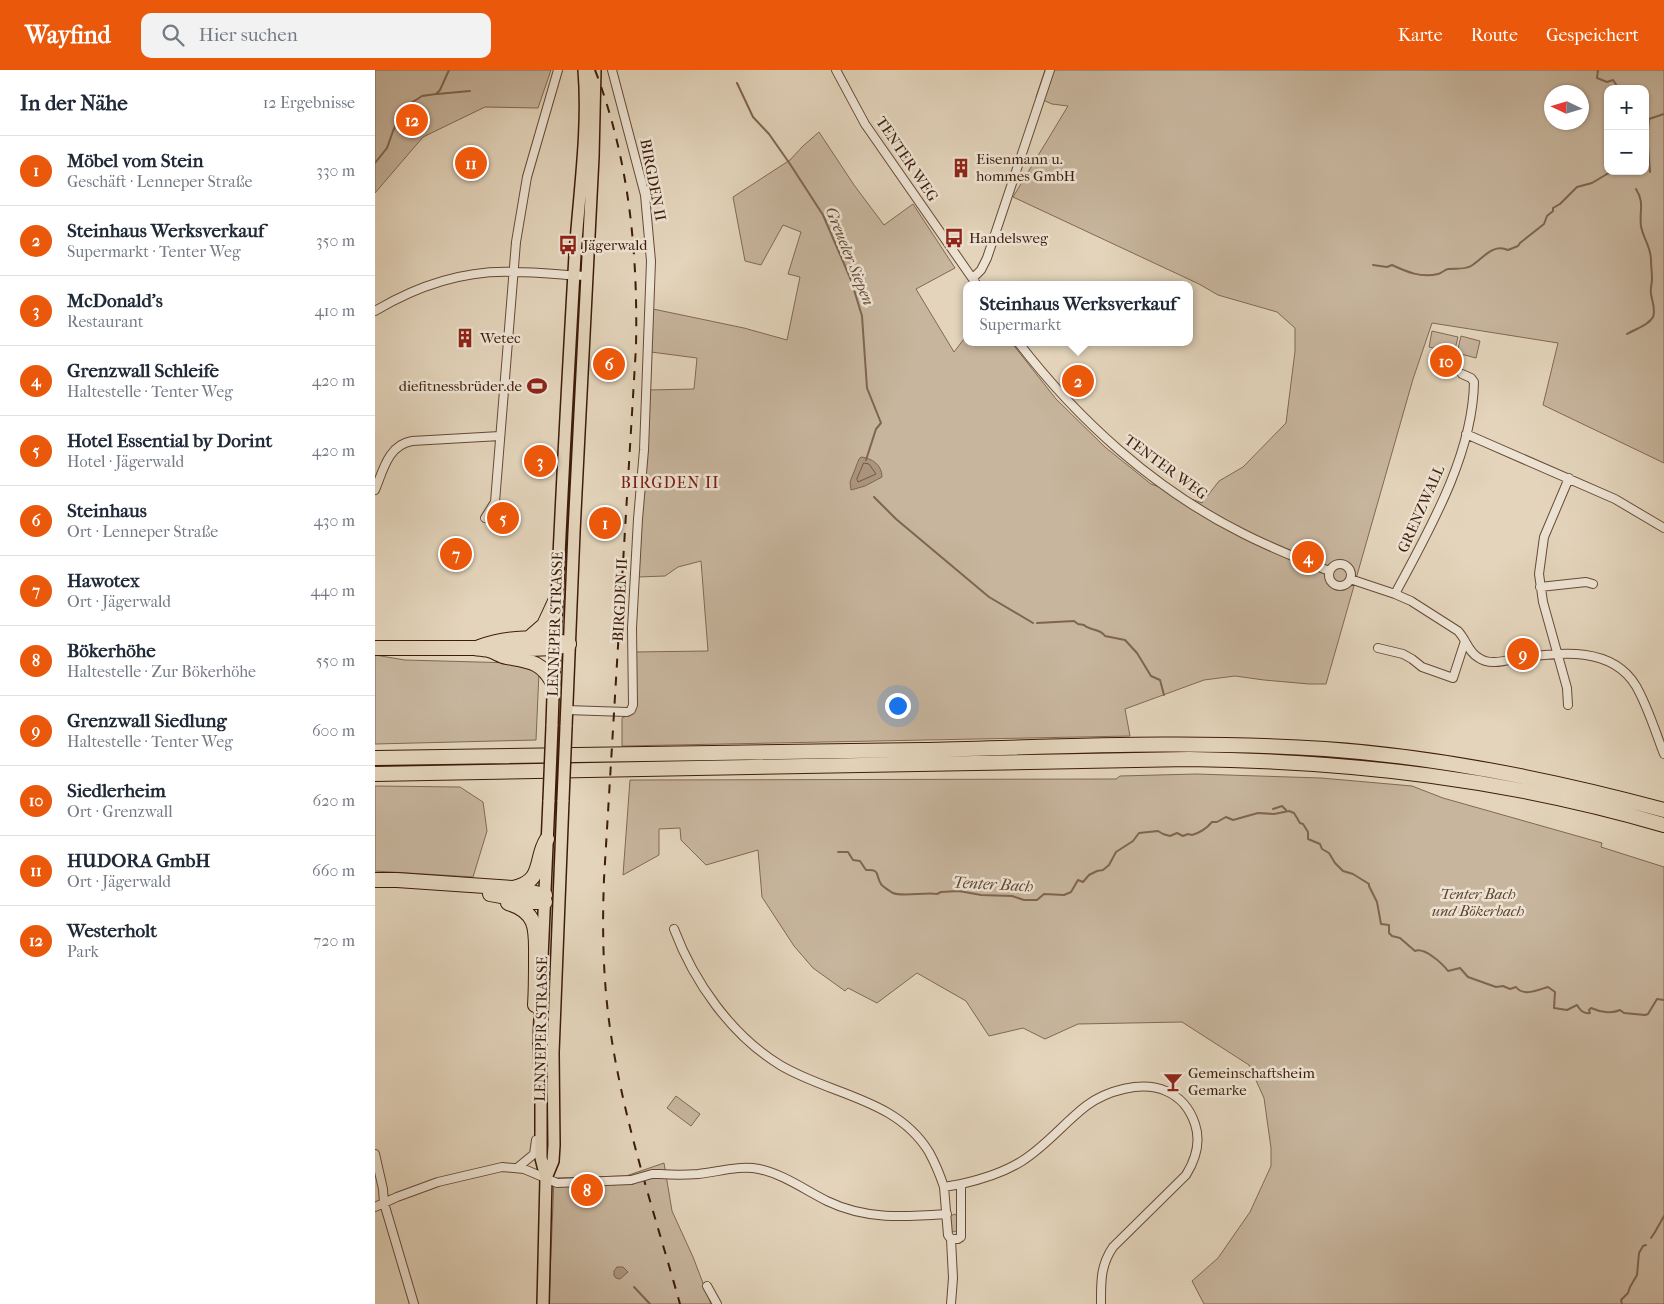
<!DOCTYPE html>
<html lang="de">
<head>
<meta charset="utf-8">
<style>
  body { margin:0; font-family:"IM FELL French Canon",serif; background:#f2f2f3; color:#1f2937 }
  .controls { position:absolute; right:15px; top:15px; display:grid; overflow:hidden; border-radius:10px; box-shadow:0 1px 4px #0004 }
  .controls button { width:45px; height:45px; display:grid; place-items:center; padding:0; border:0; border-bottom:1px solid #e0e1e3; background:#fff; color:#1f2937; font:25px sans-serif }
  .compass { position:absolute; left:1169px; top:15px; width:45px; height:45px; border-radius:50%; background:#fff; box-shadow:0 1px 4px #0004; rotate:274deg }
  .you { position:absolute; left:522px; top:635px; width:18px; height:18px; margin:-12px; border:4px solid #fff; border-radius:50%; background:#1a73e8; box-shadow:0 0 0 8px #1a73e833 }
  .badge { display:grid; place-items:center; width:32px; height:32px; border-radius:50%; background:#ea580c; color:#fff; font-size:16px; font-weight:700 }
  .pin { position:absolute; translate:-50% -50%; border:2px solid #fff; box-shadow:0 1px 5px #0006 }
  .popup { position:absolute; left:588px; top:211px; width:230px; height:65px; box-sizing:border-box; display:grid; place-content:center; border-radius:10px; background:#fff; filter:drop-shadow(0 1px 4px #0005); font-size:16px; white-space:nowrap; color:#747a83 }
  .popup b { font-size:19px; color:#1f2937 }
  .popup::after { content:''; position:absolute; left:50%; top:100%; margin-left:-10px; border:10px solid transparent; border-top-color:#fff }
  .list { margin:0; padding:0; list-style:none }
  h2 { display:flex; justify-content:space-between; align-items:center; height:65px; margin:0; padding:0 20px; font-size:21px }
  h2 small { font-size:16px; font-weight:400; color:#747a83 }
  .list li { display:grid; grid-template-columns:32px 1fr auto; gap:15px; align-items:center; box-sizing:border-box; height:70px; padding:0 20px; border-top:1px solid #e0e1e3 }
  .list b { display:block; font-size:19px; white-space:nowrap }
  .list p { margin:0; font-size:16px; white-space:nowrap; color:#747a83 }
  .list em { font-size:16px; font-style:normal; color:#747a83 }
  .icon { flex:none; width:28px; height:28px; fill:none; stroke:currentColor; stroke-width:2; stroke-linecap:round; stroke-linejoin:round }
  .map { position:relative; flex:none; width:1289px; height:1234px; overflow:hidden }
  header { display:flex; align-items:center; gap:30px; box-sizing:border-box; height:70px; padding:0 25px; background:#ea580c; color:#fff }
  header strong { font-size:24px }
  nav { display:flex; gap:28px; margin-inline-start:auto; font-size:18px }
  .search { width:350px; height:45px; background:#f2f2f3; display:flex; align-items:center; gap:12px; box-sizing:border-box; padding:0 18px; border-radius:10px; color:#747a83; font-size:19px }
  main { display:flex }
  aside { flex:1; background:#fff }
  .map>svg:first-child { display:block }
</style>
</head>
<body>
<header>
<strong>Wayfind</strong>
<div class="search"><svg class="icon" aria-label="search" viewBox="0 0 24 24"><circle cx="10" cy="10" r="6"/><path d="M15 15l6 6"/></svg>Hier suchen</div>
<nav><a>Karte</a><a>Route</a><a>Gespeichert</a></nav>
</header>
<main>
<aside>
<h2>In der Nähe<small>12 Ergebnisse</small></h2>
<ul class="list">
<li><span class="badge">1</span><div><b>Möbel vom Stein</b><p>Geschäft · Lenneper Straße</p></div><em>330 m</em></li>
<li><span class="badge">2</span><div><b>Steinhaus Werksverkauf</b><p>Supermarkt · Tenter Weg</p></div><em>350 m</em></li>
<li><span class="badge">3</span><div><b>McDonald's</b><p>Restaurant</p></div><em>410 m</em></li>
<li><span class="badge">4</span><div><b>Grenzwall Schleife</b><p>Haltestelle · Tenter Weg</p></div><em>420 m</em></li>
<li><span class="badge">5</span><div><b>Hotel Essential by Dorint</b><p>Hotel · Jägerwald</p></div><em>420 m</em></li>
<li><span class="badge">6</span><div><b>Steinhaus</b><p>Ort · Lenneper Straße</p></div><em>430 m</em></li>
<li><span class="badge">7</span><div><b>Hawotex</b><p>Ort · Jägerwald</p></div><em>440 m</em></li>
<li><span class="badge">8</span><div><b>Bökerhöhe</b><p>Haltestelle · Zur Bökerhöhe</p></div><em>550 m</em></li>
<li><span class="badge">9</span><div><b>Grenzwall Siedlung</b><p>Haltestelle · Tenter Weg</p></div><em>600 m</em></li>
<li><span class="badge">10</span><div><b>Siedlerheim</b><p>Ort · Grenzwall</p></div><em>620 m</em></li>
<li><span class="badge">11</span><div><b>HUDORA GmbH</b><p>Ort · Jägerwald</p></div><em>660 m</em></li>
<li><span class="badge">12</span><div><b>Westerholt</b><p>Park</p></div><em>720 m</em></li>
</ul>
</aside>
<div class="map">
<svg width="1289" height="1234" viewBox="0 0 1289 1234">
  <rect width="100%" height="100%" fill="#e3d4bb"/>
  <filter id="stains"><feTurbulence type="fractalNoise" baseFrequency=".004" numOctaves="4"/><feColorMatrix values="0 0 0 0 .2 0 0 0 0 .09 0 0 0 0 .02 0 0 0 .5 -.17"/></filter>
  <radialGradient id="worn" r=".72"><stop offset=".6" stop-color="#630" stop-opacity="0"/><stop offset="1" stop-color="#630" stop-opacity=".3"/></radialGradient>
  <!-- green -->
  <path fill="#c7b59d" stroke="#826854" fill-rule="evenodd" d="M0,0H176L163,38L110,37L48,67L0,123Z
    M670,0H1289V393L1168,335L1183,273L1057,253L1038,309L951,614H934L889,610L860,606L829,610L750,639L755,666L247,676V648L258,643V582L333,581L326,491L303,497L290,506L263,507L274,320L319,319L322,288L276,282L278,239L369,258L412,270L425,207L413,204L426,162L408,155L386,195L370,191L358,127L415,90L428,76L444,62L479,115L509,155L538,134L580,198L541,219L579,282L592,265V272H636L681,329L730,377L776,414L827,433L844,411L868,397L911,353L920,281V258L902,242L843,225L824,214L638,127L693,36L677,34L661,27ZM1233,19H1270V101H1233ZM1176,22H1206V52H1176Z
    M1057,261L1083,267L1079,283L1054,277Z
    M1086,266L1105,271L1101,288L1082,283Z
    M0,585L30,590L139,593L164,602L161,670L0,674Z
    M821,704L946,708L1037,716L1068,728L1227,773L1226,777L1289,797V1234H829L817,1211L843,1188L875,1142L896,1096V1078L889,1028L874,995L807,952L703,954L670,969L648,958L614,966L591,931L542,903L502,933L473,918L470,921L438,898L419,876L387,827L383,780L331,795L306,770L305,758L284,759V785L248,805L255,710L741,709L745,706Z
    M0,716L85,717L108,732L112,761L98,807L0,801Z
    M301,1026L325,1044L316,1056L292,1038Z
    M289,1093L297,1141L318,1187L336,1234H174L179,1108L251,1106Z
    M579,1144L583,1146V1160L579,1162L576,1160L575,1147Z"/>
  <!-- water -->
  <path fill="#ab957f" stroke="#7f6550" d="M486,387C497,388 507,395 507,407L490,416L476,420L475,412L484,389Z
    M242,1197H248L253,1202L245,1209L241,1208L239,1206V1201Z"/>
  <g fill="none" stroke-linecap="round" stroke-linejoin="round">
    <!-- shore -->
    <path stroke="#745844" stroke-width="1" d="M489,393L494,394L501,404L483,412L482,409Z"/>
    <!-- stream -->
    <path stroke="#7f6550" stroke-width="2" d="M1223,0L1222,8L1232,12L1238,10L1244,19
      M362,13L378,47L394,64L415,94L448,145L476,210L487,246L492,318L506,353L501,359L491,390
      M62,24L95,21
      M1270,65L1273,58L1274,49L1289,44
      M1270,73L1273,77L1275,102
      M0,93L12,78L18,61L30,37L47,26L61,24L65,20L74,0
      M998,195L1012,197L1017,195C1032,202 1046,208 1063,204C1067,203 1069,200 1073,199C1080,198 1089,200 1096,196C1108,189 1117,173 1133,180L1143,176L1145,173L1169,154L1172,146L1178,141V138L1185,134L1202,117L1217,113L1237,101
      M1252,264C1260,259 1273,256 1278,247C1281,240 1277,231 1276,224C1275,219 1277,214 1277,209C1277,202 1276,196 1276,190C1276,177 1268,168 1266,156C1264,141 1270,133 1261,119
      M499,427L521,449L614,527L658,553
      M662,553L699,551L703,554L709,555C715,561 725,558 730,566L750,570L762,583L776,606L785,610L789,625
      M898,739L907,736L911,740
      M463,782H473L478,790L485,791L491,800C506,799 500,805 506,814C507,816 516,822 518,823C526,827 552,822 562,824L566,822L584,821L606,825L637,826L649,830H662L669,824L689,825L696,822L703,810L708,812L714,805L722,801L728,800L734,795L741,782L758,771L764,763L783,761L788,764L795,766L802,763L808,766L813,764L817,765C824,763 832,758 837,752H842L851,747L858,750L883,743L899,744L914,741L919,743L925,753L928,754L933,762V769L945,774L947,779L954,783L960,793L968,801L978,804L994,814V816L1002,832L1006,854L1014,855V863L1017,866L1025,868L1040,881C1049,877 1067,893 1073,901L1085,898L1093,907L1121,917L1128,916L1135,919L1141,917C1149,927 1162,920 1173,917L1180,922L1179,938L1192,940L1202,935C1205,940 1208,944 1215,943L1214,940L1216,938C1225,942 1237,944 1245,940L1249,943L1270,945L1273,944L1282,929L1289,930
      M1276,1168L1280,1162L1289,1146
      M259,1217L275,1234
      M1247,1234L1246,1230L1253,1223L1255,1217L1262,1205L1264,1183L1268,1176L1271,1175"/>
    <defs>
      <path id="minor" d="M461,0L490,54L602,215
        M598,208L606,200L612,188L675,0
        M0,241C42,216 90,200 139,202C164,202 188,205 212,206
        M643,272C703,350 779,419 867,463C896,478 925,489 954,501
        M1091,364L1240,429L1289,458
        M0,420C8,401 13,375 37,371L125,366
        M110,448L120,432L141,172L152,107L183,0
        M954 505a11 11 0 1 1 22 0a11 11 0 1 1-22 0Z
        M975,509L1020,524L1036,531L1083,561C1091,569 1093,582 1104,588C1115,596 1132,590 1145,588C1185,582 1237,576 1261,616C1273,637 1280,661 1289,684
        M1165,517L1211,512L1218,514
        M1020,524C1053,462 1098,385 1099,312L1096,308L1087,304
        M1003,578L1028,584L1037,589L1047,597L1078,608L1090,571
        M1193,635L1192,618L1168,532L1164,504L1169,467L1194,408
        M191,640L252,642L256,640L258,635L257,558L263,449L269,380L276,191L270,125L237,0
        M299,859C319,912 356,965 405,995C455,1025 521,1028 554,1082C560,1093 565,1105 569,1117
        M0,1084L8,1119L9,1133L39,1234
        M142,1098L159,1084L161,1070
        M285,1104C298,1105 310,1105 323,1104C343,1102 364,1095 384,1099C408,1104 430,1120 452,1131C491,1150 530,1147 572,1144
        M586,1114C608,1109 628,1103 647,1091C671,1076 689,1053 711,1036C731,1021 767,1010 791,1021C805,1027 815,1039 820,1054C826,1072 821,1089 811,1105L738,1177C725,1196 726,1213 726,1234
        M586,1114V1167L583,1169H576L573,1165L569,1117Z
        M0,1137L22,1127L63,1112L127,1097L149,1099L182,1113L256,1110
        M576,1169L578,1208L576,1234
        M332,1216L342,1234"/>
      <path id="primary" d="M177,656C182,499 191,342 200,185C204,125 214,59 209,0
        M191,657L199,462L218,87L220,0
        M167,888L174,730
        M166,924L164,974L166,1027V1088L171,1108L168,1234
        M171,1108L178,1091L179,1075L178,983L188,730"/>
      <path id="motorway" d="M154,568L169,555L182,527
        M104,577C132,567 166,565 194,574
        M0,578H100C106,579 112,579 117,581C122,583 126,586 132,587C154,591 166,591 178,613
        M128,580L180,578L191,575
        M0,688C182,686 364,684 547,680C681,677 816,670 950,679C1065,687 1178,710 1289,740
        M0,704L814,689C977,691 1132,709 1289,755
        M0,810H22L138,818L170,825
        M138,818C170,811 159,789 172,769
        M115,824L159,832H170
        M133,833C164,842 161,862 161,889C161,904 161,920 160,935"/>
    </defs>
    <!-- minor casing -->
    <use href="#minor" stroke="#674a36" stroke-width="10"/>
    <!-- primary casing -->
    <use href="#primary" stroke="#3e1c0a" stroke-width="14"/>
    <!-- motorway casing -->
    <use href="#motorway" stroke="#3e1c0a" stroke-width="16"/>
    <!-- minor -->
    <use href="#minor" stroke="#ede3d3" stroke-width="8"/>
    <!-- primary -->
    <use href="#primary" stroke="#e3d4bb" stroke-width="11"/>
    <!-- motorway -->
    <use href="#motorway" stroke="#e3d4bb" stroke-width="14"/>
    <!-- rail -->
    <path stroke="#3e1c0a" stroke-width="2" stroke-dasharray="9 9" stroke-linecap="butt" d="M220,0C254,89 263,182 261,277L229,809C227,861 228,913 236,965C250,1056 280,1145 305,1234"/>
    <defs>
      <path id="minor-bridge" d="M256,1110L277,1104H285"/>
      <path id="primary-bridge" d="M174,730L177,656
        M188,730L191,657"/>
    </defs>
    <!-- minor-bridge casing -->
    <use href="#minor-bridge" stroke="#674a36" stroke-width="10" stroke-linecap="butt"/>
    <!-- primary-bridge casing -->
    <use href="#primary-bridge" stroke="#3e1c0a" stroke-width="14" stroke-linecap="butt"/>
    <!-- minor-bridge -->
    <use href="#minor-bridge" stroke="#ede3d3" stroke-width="8"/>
    <!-- primary-bridge -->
    <use href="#primary-bridge" stroke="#e3d4bb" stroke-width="11"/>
  </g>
  <!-- icons -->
  <defs>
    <symbol id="building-bare" viewBox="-9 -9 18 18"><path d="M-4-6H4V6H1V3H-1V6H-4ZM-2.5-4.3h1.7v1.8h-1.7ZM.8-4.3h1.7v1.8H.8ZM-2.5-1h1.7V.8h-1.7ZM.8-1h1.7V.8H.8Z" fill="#8f2418" stroke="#ede3d3" stroke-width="2.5" paint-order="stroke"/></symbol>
    <symbol id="bus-bare" viewBox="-9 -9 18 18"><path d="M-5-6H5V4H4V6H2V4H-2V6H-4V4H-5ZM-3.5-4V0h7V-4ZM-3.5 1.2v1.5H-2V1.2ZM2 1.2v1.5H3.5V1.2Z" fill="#8f2418" stroke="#ede3d3" stroke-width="2.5" paint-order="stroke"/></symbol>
    <symbol id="stadium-bare" viewBox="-9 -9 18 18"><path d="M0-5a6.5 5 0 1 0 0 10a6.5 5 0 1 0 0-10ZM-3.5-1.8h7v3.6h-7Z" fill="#8f2418" stroke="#ede3d3" stroke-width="2.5" paint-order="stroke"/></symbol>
    <symbol id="bar-bare" viewBox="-9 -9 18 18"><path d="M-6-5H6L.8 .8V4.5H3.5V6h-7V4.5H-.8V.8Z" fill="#8f2418" stroke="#ede3d3" stroke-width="2.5" paint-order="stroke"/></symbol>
  </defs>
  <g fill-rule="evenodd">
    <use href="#building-bare" x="572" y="84" width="28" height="28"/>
    <use href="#bus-bare" x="565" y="154" width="28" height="28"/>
    <use href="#bus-bare" x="179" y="161" width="28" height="28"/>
    <use href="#building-bare" x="76" y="254" width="28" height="28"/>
    <use href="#stadium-bare" x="148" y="302" width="28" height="28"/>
    <use href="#bar-bare" x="784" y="998" width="28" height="28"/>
  </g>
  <g text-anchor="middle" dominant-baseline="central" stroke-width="5" stroke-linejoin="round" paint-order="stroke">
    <!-- street labels -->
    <g font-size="15" fill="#3e1c0a" stroke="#ede3d3">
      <text transform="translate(532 89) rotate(56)">TENTER WEG</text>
      <text transform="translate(278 110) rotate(79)">BIRGDEN II</text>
      <text transform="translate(791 397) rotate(36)">TENTER WEG</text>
      <text transform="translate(1046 439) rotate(-66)">GRENZWALL</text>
      <text transform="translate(245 530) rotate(-87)">BIRGDEN II</text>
      <text transform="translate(180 554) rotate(-88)">LENNEPER STRASSE</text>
      <text transform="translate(166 959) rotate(-89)">LENNEPER STRASSE</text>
    </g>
    <!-- poi labels -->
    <g font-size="15" fill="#3e1c0a" stroke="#ede3d3" text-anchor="start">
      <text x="601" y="89">Eisenmann u.<tspan x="601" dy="17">hommes GmbH</tspan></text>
      <text x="594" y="168">Handelsweg</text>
      <text x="208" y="175">Jägerwald</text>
      <text x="105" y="268">Wetec</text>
      <text x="147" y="316" text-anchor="end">diefitnessbrüder.de</text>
      <text x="813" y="1003">Gemeinschaftsheim<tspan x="813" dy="17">Gemarke</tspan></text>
    </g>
    <!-- park labels -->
    <g font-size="15" font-style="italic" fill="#60422f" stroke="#ede3d3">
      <text x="1103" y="824">Tenter Bach<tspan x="1103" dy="17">und Bökerbach</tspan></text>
    </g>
    <!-- water labels -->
    <g font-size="16" font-style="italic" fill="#644633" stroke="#ede3d3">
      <text transform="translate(475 186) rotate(68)">Greueler Siepen</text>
      <text transform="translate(618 814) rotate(3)">Tenter Bach</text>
    </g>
    <!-- neighbourhood labels -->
    <g font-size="16" letter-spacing="1" fill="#7a1f14" stroke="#ede3d3">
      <text x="295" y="412">BIRGDEN II</text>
    </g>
  </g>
  <rect width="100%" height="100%" filter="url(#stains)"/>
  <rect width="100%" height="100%" fill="url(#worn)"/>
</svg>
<div class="controls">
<button>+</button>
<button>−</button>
</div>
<svg class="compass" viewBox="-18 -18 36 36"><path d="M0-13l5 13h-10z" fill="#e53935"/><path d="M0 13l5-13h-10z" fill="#747a83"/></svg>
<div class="you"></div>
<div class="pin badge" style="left:230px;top:453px">1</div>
<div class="pin badge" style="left:703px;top:311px">2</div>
<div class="popup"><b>Steinhaus Werksverkauf</b>Supermarkt</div>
<div class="pin badge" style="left:165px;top:391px">3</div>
<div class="pin badge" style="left:933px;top:487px">4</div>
<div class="pin badge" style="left:128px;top:448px">5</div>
<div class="pin badge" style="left:234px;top:294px">6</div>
<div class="pin badge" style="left:81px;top:484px">7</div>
<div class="pin badge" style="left:212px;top:1120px">8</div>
<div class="pin badge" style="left:1148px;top:584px">9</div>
<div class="pin badge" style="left:1071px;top:291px">10</div>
<div class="pin badge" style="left:96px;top:93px">11</div>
<div class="pin badge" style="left:37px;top:50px">12</div>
</div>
</main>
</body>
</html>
